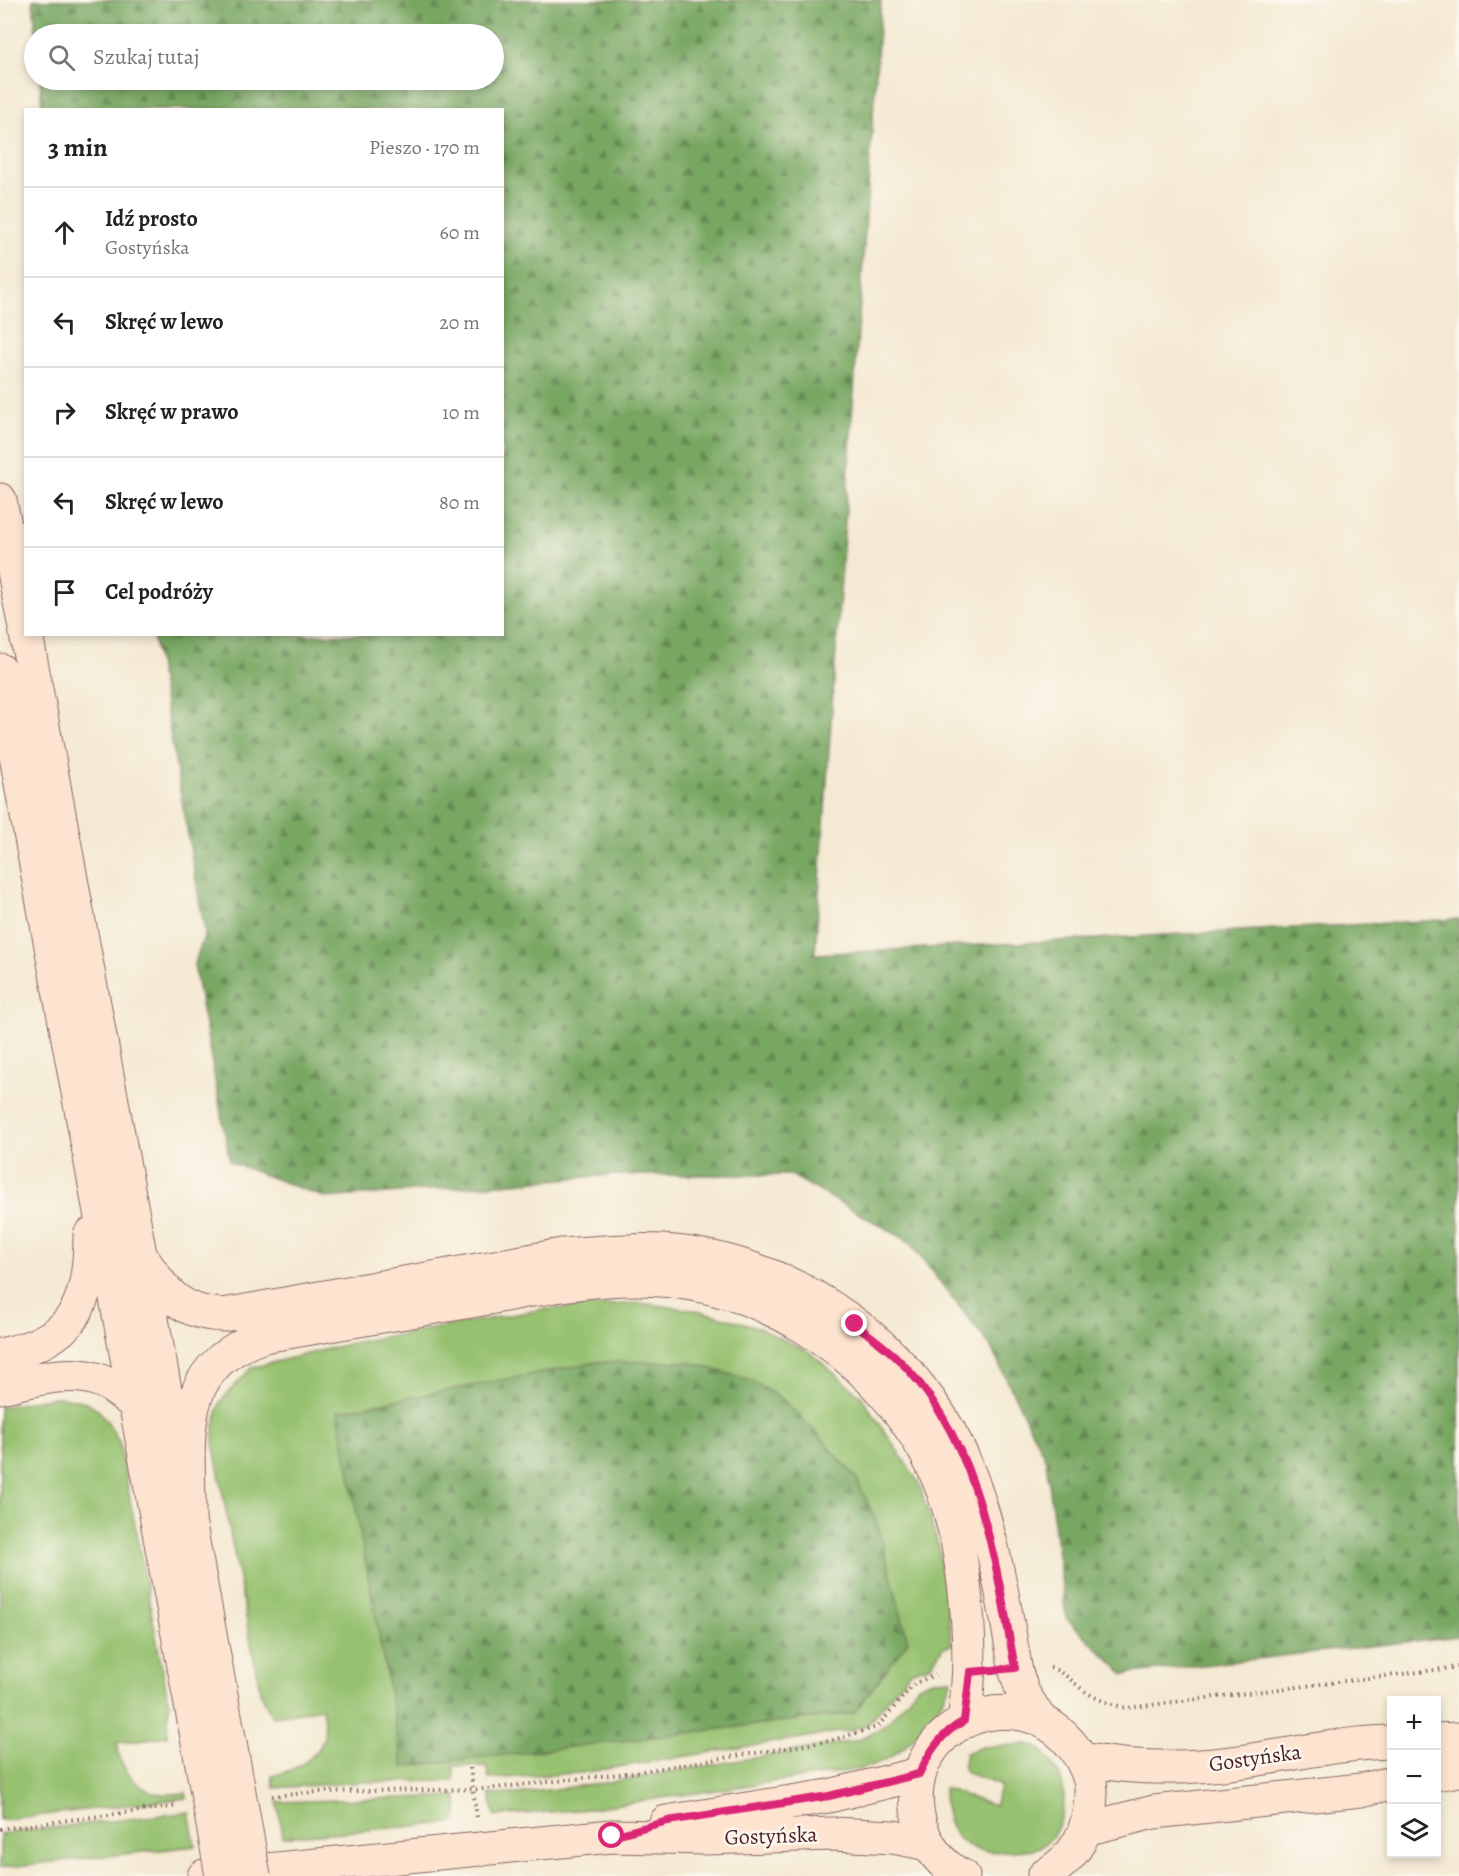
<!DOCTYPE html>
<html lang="pl">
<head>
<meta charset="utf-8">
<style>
  body { margin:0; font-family:Alegreya,serif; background:#f2f2f2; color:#222 }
  .controls { position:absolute; right:18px; bottom:18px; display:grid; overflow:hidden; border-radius:0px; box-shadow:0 3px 9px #0003 }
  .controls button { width:54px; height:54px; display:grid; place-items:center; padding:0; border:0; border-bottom:2px solid #e0e0e0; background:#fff; color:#222; font:30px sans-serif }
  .stop { position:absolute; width:18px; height:18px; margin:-14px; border:4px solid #db2777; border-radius:50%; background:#fff }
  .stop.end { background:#db2777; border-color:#fff; box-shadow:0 2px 6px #0008 }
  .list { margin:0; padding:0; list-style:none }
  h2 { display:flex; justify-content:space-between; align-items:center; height:78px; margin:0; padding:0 24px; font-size:26px }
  h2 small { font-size:20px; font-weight:400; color:#767676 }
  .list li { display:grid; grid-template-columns:39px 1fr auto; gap:18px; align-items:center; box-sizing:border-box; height:90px; padding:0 24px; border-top:2px solid #e0e0e0 }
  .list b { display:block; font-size:22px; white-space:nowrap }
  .list p { margin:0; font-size:20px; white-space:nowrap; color:#767676 }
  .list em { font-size:20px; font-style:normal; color:#767676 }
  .icon { flex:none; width:33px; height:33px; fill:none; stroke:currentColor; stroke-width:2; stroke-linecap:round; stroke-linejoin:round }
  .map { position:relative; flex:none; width:1459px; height:1876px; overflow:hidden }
  .search { position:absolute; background:#fff; box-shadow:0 3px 9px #0003; left:24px; top:24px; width:480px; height:66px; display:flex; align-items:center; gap:15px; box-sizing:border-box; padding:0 21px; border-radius:33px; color:#767676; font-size:22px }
  .panel { position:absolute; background:#fff; box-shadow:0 3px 9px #0003; left:24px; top:108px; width:480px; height:528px; border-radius:0px }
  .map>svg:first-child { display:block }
</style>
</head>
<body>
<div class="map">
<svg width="1459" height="1876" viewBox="0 0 1459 1876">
  <defs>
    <pattern id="forest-firs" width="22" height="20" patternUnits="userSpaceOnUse" patternTransform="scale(1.5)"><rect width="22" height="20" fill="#78a762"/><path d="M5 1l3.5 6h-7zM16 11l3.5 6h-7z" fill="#648751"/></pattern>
  </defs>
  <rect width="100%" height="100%" fill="#fbf7ec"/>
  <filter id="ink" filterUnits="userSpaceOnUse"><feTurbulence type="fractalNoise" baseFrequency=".0167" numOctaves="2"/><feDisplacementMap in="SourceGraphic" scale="12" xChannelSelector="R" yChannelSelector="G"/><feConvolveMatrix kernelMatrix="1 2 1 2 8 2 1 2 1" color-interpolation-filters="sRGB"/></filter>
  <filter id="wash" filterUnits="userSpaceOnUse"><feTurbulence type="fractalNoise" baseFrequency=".008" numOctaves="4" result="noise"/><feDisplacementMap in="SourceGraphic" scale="24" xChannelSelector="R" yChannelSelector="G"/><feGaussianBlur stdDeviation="1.35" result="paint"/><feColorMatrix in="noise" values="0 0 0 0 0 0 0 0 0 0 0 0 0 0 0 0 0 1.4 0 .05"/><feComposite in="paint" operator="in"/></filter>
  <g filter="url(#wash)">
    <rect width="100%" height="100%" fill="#f4e9d2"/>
    <!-- grass -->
    <path fill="#96c16f" stroke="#70704d" stroke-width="1.5" d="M641,1303L700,1311L758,1327L809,1352L861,1396L919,1483L939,1548L952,1645L943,1647L931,1665L910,1672L868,1724L852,1730L580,1773L489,1779L486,1766H454V1781L366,1782L274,1788L272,1776C291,1772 319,1759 324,1737C326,1729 323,1716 322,1708L272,1717L260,1691L214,1447V1425L220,1402L251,1368L356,1342L545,1309Z
      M54,1397C94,1399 100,1407 119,1441L169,1705L167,1736L117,1743C119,1767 136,1791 162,1794C169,1795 179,1793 186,1793L187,1798L0,1820V1407Z
      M952,1679C941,1707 918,1740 892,1756C883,1762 872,1765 862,1769L579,1810L495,1816L489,1794H517L611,1782L859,1740L887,1724L918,1686L932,1680Z
      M1028,1744C1044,1748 1051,1761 1059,1775C1069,1795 1063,1833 1042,1846C1033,1851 1020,1850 1010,1851C963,1856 944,1835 944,1788L994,1806L1001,1786L967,1773L963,1767L966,1753L982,1747Z
      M457,1796V1819L451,1823L283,1837L277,1802Z
      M189,1812L195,1846L0,1868V1834Z"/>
    <!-- forest -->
    <path fill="url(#forest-firs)" stroke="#616346" stroke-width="1.5" d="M33,0H881L815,954L1459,919V1636L1124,1674L1066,1618L1046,1460L990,1346L908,1241L791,1175H613L326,1198L230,1162L194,965L205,933L153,635L502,634V110L42,109L40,80H494V34H36Z
      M597,1362H689L752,1381L782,1399L817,1433L857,1479L878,1526L908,1641L854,1713L403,1767L338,1411Z"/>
  </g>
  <g filter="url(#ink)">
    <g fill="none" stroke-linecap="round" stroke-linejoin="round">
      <defs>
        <path id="secondary" d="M0,500L26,633
          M26,634L237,1781
          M0,670L206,1786
          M140,1255C164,1290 177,1313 223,1315L562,1255C595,1253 629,1249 662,1251C797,1259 924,1351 971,1478C994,1540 1005,1607 1016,1672L1023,1693L1039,1718
          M0,1355C74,1341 90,1306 90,1235
          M0,1387C31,1381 71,1368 101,1381C114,1386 125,1397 136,1405
          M189,1519C190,1439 172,1367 264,1336C337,1324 410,1311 483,1299C533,1290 583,1279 633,1279C755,1278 869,1349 927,1455C965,1523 976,1645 964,1721
          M1436,1740L1459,1739
          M1082,1759C1136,1770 1192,1769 1246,1761C1295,1754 1342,1743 1392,1742
          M1436,1774L1459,1770
          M666,1822L829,1796L919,1774
          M1085,1829L1154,1812L1361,1790L1392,1783
          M204,1876L612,1836L706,1838L833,1834L893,1837L929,1844
          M963,1876C940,1866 923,1841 918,1816C901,1724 1018,1674 1074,1748C1083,1760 1092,1778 1091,1794C1089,1833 1077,1856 1044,1876"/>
      </defs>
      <!-- secondary casing -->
      <use href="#secondary" stroke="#866665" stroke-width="35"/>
      <!-- path -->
      <path stroke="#866665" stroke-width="4" stroke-dasharray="1.5 4.5" stroke-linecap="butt" d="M1050,1668C1064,1671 1074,1684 1086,1692C1098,1700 1111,1704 1126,1708L1459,1667
        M470,1768L477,1818
        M272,1796L317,1792L485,1789L637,1772L829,1741L877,1727L915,1683L935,1675
        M0,1829L178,1806"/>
      <!-- secondary -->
      <use href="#secondary" stroke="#fde4d0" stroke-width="33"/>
      <defs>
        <path id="secondary-bridge" d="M237,1781L254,1876
          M206,1786L222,1876"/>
      </defs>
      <!-- secondary-bridge casing -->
      <use href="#secondary-bridge" stroke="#866665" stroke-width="35" stroke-linecap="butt"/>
      <!-- secondary-bridge -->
      <use href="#secondary-bridge" stroke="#fde4d0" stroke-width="33"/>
    </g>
  </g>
  <g fill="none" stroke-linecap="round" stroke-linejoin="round" filter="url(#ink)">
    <!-- route -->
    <path stroke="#db2777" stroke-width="8" d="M612,1836L668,1821L829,1796L919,1774C930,1751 941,1733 964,1721L970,1672L1015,1668C995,1561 980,1439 897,1358C884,1346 869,1335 855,1324"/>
  </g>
  <g text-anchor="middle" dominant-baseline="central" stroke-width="5" stroke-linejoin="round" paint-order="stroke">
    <!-- street labels -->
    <g font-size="22" fill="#4a1f2b" stroke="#fbf7ec">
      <text transform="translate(1255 1758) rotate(-8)">Gostyńska</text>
      <text transform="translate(771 1836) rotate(-2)">Gostyńska</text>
    </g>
  </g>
</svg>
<div class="controls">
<button>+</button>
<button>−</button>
<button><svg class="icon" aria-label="layers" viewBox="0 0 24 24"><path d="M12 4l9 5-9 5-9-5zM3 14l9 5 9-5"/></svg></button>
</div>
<div class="stop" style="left:612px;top:1836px"></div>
<div class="stop end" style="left:855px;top:1324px"></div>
<div class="search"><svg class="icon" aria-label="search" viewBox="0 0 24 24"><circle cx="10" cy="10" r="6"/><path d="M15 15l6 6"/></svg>Szukaj tutaj</div>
<section class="panel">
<h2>3 min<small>Pieszo · 170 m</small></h2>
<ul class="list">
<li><svg class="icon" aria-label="ahead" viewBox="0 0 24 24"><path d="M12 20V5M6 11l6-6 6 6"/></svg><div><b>Idź prosto</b><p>Gostyńska</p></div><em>60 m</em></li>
<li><svg class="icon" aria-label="left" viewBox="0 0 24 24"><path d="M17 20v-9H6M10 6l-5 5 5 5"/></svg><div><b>Skręć w lewo</b></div><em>20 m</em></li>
<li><svg class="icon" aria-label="right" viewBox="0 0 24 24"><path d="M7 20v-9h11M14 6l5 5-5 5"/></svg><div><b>Skręć w prawo</b></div><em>10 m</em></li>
<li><svg class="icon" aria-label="left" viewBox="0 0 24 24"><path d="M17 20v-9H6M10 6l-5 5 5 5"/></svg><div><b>Skręć w lewo</b></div><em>80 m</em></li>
<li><svg class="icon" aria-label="arrive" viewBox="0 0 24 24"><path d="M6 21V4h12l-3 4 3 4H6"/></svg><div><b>Cel podróży</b></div></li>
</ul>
</section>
</div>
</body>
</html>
